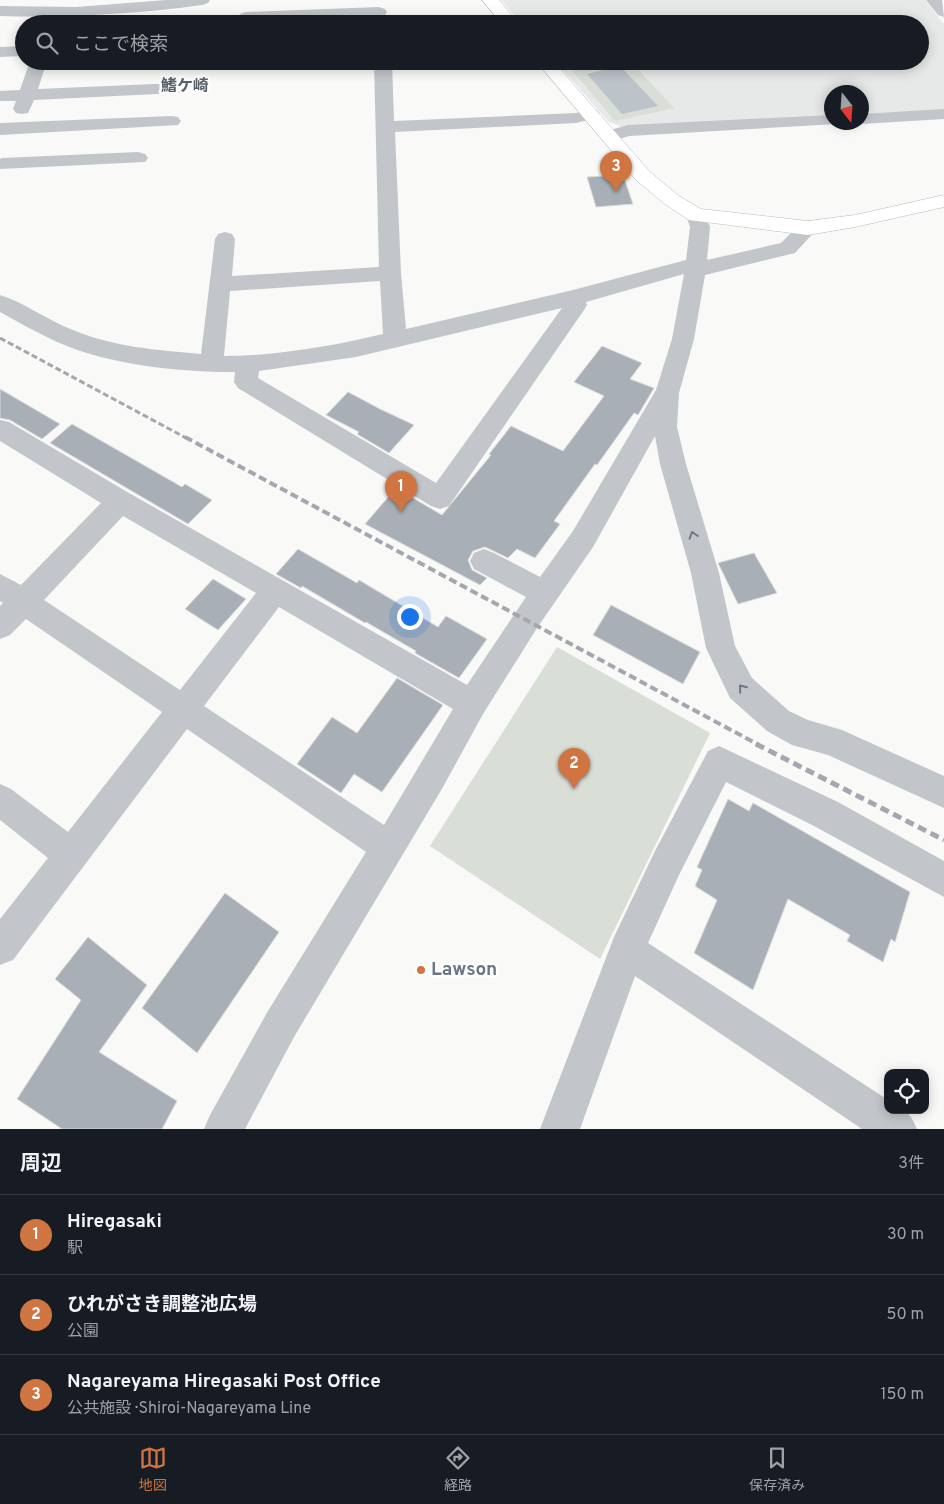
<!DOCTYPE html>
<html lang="ja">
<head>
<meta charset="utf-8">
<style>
  body { margin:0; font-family:Overpass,"Noto Sans JP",sans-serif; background:#242831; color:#f1f3f6 }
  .controls { position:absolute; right:15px; bottom:15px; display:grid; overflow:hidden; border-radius:10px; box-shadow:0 2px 12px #0003 }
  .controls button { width:45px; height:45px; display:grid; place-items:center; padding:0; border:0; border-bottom:1px solid #363941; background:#171b24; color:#f1f3f6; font:25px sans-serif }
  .compass { position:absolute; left:824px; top:85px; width:45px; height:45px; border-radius:50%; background:#171b24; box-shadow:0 2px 12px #0003; rotate:163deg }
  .you { position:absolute; left:409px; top:616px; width:18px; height:18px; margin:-12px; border:4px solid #fff; border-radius:50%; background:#1a73e8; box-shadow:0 0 0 8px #1a73e833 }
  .badge { display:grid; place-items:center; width:32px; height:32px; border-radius:50%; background:#d07542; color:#fff; font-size:16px; font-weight:700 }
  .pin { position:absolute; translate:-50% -41px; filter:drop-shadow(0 1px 2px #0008) }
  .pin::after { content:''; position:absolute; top:26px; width:18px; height:15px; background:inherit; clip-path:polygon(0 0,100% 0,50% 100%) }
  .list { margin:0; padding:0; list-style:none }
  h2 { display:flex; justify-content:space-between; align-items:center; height:65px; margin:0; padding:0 20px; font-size:21px }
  h2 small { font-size:16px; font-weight:400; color:#9ea1a6 }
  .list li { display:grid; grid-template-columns:32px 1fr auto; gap:15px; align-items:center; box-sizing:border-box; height:80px; padding:0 20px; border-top:1px solid #363941 }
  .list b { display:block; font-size:19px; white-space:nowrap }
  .list p { margin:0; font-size:16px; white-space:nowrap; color:#9ea1a6 }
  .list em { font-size:16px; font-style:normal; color:#9ea1a6 }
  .icon { flex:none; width:28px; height:28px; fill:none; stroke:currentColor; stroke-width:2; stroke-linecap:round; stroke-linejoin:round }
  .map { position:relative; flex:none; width:944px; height:1129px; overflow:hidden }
  .search { position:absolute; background:#171b24; box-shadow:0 2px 12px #0003; left:15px; right:15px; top:15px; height:55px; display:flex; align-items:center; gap:12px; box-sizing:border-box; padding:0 18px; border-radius:28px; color:#9ea1a6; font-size:19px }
  .sheet { height:305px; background:#171b24 }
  nav { display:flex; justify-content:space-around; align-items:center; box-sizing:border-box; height:70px; border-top:1px solid #363941; background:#171b24; font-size:14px; color:#9ea1a6 }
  nav a { display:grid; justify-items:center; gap:2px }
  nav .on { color:#d07542 }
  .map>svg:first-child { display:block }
</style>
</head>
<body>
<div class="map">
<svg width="944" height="1129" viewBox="0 0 944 1129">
  <rect width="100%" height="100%" fill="#f9f9f8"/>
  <!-- built -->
  <path fill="#e7e8e8" d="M501,0H925L944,24V110L862,114V92H832L831,116L622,127L609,122L555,61H920V24H522Z"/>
  <!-- green -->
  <path fill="#d9ded7" d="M564,61H630L674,108L615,121Z
    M557,647L710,733L600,959L430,846Z"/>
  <!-- water -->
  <path fill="#bcc3c9" d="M620,66L658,106L622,114L587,74Z"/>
  <!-- building -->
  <path fill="#a9afb6" stroke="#dbdbda" d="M623,175L633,204L596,207L587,177Z
    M602,346L642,363L630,379L654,388L638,415L634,413L597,465L595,464L554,521L560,524L535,558L517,549L508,558L485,547L473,551L468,560L472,570L487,578L480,585L365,524L396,488L442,515L491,455L489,454L511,426L563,451L604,396L574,382Z
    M0,389L60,424L42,439L10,420L0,418Z
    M348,392L380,409L414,425L389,453L357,434L359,432L326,415Z
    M72,424L182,487L185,484L212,500L188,524L50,443Z
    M298,549L357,583L359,580L438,627L446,616L487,639L459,678L415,653L416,651L366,622L365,623L302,586L301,588L276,574Z
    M754,553L777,593L738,604L718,563Z
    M213,579L246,599L218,630L185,609Z
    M611,605L700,652L683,684L593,635Z
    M397,678L443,705L382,792L354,774L341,793L297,764L332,717L357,733Z
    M728,799L749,811L753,803L910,892L895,942L891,939L883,962L847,941L850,935L788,899L753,990L694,953L717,900L695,886L702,870L697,867Z
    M225,893L279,932L197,1053L142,1008Z
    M88,937L147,985L99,1052L177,1101L162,1129H62L17,1099L81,1000L55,979Z"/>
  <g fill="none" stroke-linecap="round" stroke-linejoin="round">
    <defs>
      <path id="major" d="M482,0H499L519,24H502Z
        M536,61H553L650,172L679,196L701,209L808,221L855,215L944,195V207L855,227L808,235L689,220L665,204L636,180Z"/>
    </defs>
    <!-- major casing -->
    <use href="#major" stroke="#b6b9bd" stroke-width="1"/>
    <!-- minor -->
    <path fill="#c2c5c9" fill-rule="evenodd" d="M166,0H210L208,3L202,5C135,14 68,18 0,16V6L76,7Z
      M926,0H942L944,17L938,15Z
      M379,7L385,9L387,12L385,15L246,22L240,20L238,17L240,14L246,12Z
      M24,46V56L0,57V47Z
      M30,61H47L38,89L177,83L183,84L186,88L183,92L177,93L34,100L28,113L22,114L16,113L13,109L16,101H0V91L20,90Z
      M374,61H392L394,121L576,113L591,109L597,110L600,114L597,118L576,123L395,132L401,273L406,329L573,290L686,260L690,227L686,215L689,210L696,209L703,210L710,227L707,260L781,243L801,223L808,221L815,223L818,228L795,253L705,275L694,339L679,393L677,427L686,464L719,573L735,646L752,678L789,711L808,720L842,730L944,776V808L828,755L792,745L767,731L730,698L706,648L691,573L660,464L655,436L593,547L537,628L483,714L443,787L294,1037L245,1129H204L210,1115L268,1011L366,852L187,729L13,960L0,965V919L48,858L0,820V784L11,789L68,832L162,712L26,619L10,635L0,639V606L3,603L0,601V574L21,585L101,503L0,441V420L9,422L129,493L467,685L526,597L474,569L470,561L474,553L484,549L494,553L540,577L573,531L656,390L672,339L684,274L586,302L587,305L584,310L449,506L440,509L431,506L238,388L234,382L235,372C178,372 107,365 55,341C36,332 18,322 0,312V295C26,303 48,321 73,330C113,347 157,350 201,354L215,239L218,234L225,232L232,234L235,239L232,276L379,267ZM380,281L383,334C333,346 275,356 224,356L230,291ZM562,308L436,483L258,378L259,371L356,357ZM123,516L256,593L180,690L44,600ZM279,607L453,709L384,825L204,706Z
      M944,109V119L862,124L855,122H862V114Z
      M832,115V122H839L838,124L629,136L610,142L603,140L601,136L603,132L628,125Z
      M172,116L178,117L181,121L178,125L0,135V123Z
      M138,152L145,154L148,158L145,162L0,169V159L2,158Z
      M719,746L838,802L944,861V897L814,826L726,782L679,875L648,943L888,1100V1110C907,1110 909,1111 917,1129H862L635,976L580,1129H540L614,937L655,851L708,751Z"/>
    <!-- major -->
    <use href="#major" fill="#fff" fill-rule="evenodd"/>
    <!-- rail-far2 -->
    <path stroke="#a4a8ae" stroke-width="3" stroke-dasharray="6 3" stroke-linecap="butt" d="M0,338L188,439"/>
    <!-- rail-far1 -->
    <path stroke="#a4a8ae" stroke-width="4" stroke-dasharray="8 4" stroke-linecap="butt" d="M185,437L759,745"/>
    <!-- rail -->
    <path stroke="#a4a8ae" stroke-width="5" stroke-dasharray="9 5" stroke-linecap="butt" d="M756,744L944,840"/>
  </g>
  <!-- one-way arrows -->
  <defs><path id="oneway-chevron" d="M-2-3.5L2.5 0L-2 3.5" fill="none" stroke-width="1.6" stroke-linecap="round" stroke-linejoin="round" transform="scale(1.25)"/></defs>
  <g stroke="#6c7785">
    <use href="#oneway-chevron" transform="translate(693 535) rotate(-108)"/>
    <use href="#oneway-chevron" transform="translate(742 688) rotate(-129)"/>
  </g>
  <!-- markers -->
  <circle fill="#d07542" stroke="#fff" stroke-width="2" cx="421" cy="970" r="5"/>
  <g text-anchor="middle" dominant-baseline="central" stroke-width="5" stroke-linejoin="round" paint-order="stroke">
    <!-- far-quarter labels -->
    <g font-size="16" font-weight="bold" fill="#59616b" stroke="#fff">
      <text x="185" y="87">鰭ケ崎</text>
    </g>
    <!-- near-poi labels -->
    <g font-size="19" font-weight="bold" fill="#6c7785" stroke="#fff" text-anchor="start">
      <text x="431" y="970">Lawson</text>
    </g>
  </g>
</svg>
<div class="controls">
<button><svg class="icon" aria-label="locate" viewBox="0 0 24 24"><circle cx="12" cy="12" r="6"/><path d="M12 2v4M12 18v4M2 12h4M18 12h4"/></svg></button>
</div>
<svg class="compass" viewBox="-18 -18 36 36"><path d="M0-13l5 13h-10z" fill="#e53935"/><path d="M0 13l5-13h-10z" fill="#9ea1a6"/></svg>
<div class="you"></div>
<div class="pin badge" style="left:401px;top:512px">1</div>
<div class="pin badge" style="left:574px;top:789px">2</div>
<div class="pin badge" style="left:616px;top:192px">3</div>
<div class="search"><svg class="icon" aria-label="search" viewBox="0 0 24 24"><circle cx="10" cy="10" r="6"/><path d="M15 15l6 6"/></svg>ここで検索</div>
</div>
<section class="sheet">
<h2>周辺<small>3件</small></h2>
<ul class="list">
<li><span class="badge">1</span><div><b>Hiregasaki</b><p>駅</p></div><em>30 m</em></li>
<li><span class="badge">2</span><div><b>ひれがさき調整池広場</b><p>公園</p></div><em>50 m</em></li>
<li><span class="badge">3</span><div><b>Nagareyama Hiregasaki Post Office</b><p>公共施設 · Shiroi-Nagareyama Line</p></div><em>150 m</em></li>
</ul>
</section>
<nav>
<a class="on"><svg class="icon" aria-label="map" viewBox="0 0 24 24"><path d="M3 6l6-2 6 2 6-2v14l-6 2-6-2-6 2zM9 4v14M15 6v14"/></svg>地図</a>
<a><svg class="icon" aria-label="directions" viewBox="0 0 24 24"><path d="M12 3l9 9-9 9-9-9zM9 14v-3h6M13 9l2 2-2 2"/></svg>経路</a>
<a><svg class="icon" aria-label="saved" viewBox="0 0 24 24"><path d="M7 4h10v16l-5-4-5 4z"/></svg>保存済み</a>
</nav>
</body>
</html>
